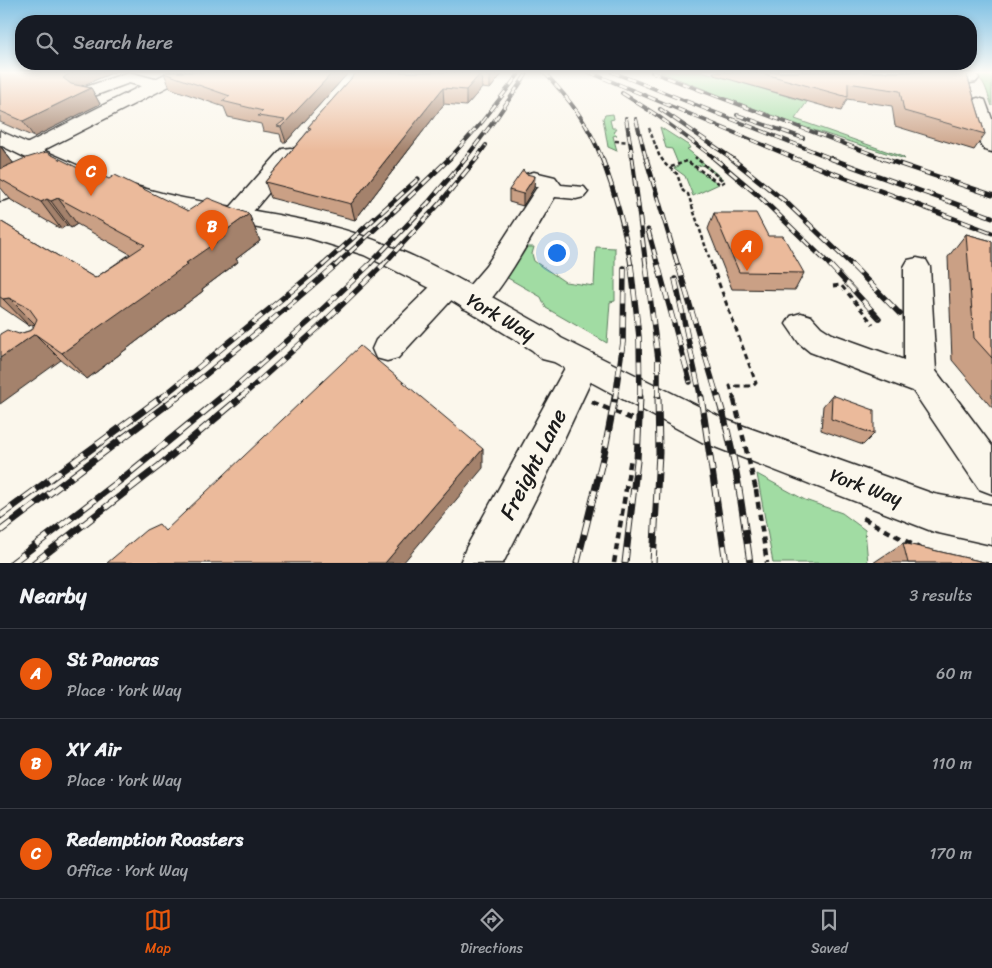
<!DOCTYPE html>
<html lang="en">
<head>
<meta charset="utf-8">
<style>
  body { margin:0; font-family:Sriracha,sans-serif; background:#20242c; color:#f1f3f6 }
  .you { position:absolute; left:556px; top:252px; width:18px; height:18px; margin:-12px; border:4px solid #fff; border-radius:50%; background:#1a73e8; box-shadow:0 0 0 8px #1a73e833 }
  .badge { display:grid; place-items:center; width:32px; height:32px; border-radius:50%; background:#ea580c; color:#fff; font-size:16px; font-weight:700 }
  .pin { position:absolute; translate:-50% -41px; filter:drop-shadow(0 1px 2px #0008) }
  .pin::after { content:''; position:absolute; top:26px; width:18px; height:15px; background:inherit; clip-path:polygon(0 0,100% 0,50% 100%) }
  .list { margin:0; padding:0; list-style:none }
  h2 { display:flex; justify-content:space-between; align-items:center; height:65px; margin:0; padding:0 20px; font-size:21px }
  h2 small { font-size:16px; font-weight:400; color:#9ea1a6 }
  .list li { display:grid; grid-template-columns:32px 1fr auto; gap:15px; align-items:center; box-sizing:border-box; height:90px; padding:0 20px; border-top:1px solid #363941 }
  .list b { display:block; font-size:19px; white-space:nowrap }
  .list p { margin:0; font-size:16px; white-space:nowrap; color:#9ea1a6 }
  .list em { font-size:16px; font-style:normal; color:#9ea1a6 }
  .icon { flex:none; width:28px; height:28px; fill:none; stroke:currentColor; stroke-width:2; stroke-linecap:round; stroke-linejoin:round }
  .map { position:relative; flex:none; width:992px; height:563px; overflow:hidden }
  .search { position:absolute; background:#171b24; box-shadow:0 2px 8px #0003; left:15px; right:15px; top:15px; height:55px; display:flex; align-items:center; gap:12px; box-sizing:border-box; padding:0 18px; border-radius:20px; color:#9ea1a6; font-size:19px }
  .sheet { height:335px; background:#171b24 }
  nav { display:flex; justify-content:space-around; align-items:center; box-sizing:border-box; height:70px; border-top:1px solid #363941; background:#171b24; font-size:14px; color:#9ea1a6 }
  nav a { display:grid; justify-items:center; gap:2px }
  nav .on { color:#ea580c }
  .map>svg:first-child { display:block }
</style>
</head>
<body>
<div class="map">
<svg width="992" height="563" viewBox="0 0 992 563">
  <rect width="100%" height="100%" fill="#fbf7ec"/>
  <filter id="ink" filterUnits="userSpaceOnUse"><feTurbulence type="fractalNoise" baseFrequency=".02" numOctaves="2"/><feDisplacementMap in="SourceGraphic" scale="10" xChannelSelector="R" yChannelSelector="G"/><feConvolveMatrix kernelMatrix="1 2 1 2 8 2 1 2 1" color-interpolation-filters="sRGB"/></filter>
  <g filter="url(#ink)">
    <!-- green -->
    <path fill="#a1dca3" stroke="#5e7c60" d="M660,72H705L807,102L795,119L903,157L905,159L791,123Z
      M961,72H992V106C984,85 986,76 961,72Z
      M613,114L614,119L610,120L612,128H617L614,132L617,135L613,136L617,151L608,147L603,118L605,115Z
      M660,127L688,145L690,148L687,149L724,180L702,165L693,167L719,184L693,196L685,176L674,168L679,166L672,149L666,148Z
      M521,247H534L532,254L534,261L565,282L594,286L596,247L615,248V301L610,302L607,343L546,308L541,297L506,277Z
      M757,474L805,500L842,513L865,530L868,563H773Z"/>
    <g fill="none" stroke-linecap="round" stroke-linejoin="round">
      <defs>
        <path id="minor" d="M129,72L155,79L169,72H192L189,76L36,154L29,156L22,154L18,150L22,146L141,86L129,83L86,99L80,97L77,93L80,89Z
          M914,72H965L976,74L979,78L976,82L970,83L923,77L917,76Z
          M978,98L985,100L992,119V152L985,150L979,142L969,104L971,100Z
          M290,148L298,149L301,154L245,221L236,224L227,221L224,216L227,211L282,149Z
          M37,169L45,171L48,176L45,181L8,199L0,201V185Z
          M534,172L555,177L561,185L584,187L588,192L584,197L576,199L555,197C542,218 498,300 480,309C474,312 469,311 462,308L458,301L462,294L486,266L536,189L538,187L526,184L523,179L526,174Z
          M917,258L926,260L930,267L936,371L992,446V494L979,489L913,391L810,352L799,343L786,324L791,316L801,313L811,316L821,327L832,334L904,360V267L908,260Z
          M448,276L458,279L462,286L458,293L398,358L387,361L376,358L372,349L376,340L438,279Z
          M583,351L594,355L599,364L539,492L503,563H460L466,548L572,355Z"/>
        <path id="major" d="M0,131L79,166L82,171L79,176L71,178L63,176L0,145Z
          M135,186C155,191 174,197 194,200C248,211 304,217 357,234C427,257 490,297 554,332L561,338L724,419L934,494L992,505V545L934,532L702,442L554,362L542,359L532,350L438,292L364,255L309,238L187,214L127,198L123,193L127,188Z"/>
      </defs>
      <!-- minor casing -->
      <use href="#minor" stroke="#1c1c1c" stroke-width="3"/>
      <!-- major casing -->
      <use href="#major" stroke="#1c1c1c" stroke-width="3"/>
      <!-- path-far2 -->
      <path stroke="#1c1c1c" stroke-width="2.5" stroke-dasharray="4 2.5" stroke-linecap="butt" d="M649,128L659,155L666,165L677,174L683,191L688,194L712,266
        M615,141L634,142
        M671,167L687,161L720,184L724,182L695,157"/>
      <!-- path-far1 -->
      <path stroke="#1c1c1c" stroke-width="3" stroke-dasharray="5.5 4" stroke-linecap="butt" d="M712,265L756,383L753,386H730L734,399
        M833,286L841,285L873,324"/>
      <!-- path -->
      <path stroke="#1c1c1c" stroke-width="4.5" stroke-dasharray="7 5" stroke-linecap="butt" d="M733,397L734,400
        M592,402L641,423
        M756,490L767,563
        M863,518L919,548
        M614,563L631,458"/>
      <!-- minor -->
      <use href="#minor" fill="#fbf7ec" fill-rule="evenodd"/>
      <!-- major -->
      <use href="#major" fill="#fbf7ec" fill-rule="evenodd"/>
      <defs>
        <path id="rail-far3" d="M544,72C570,100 588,123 602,159
          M589,72L797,159
          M612,72L833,159
          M652,72L885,159
          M622,93L658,116L716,159
          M660,109L733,159
          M737,115L803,138
          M626,118L632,154
          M636,119L646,159
          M631,148L632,159
          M449,159L482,122L518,75
          M465,159L497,117L528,72
          M476,159L486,145"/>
        <path id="rail-far2" d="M602,158C615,193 625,228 631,266
          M632,158L646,266
          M646,158L678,266
          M714,158L759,196L831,266
          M731,158L787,203L853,266
          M793,158L992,233
          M829,158L992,217
          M882,158L992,195
          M648,230L658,266
          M322,266L418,179
          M335,266L400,206L450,158
          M368,266L428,203L466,158
          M382,266L440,203L477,158"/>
        <path id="rail-far1" d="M631,265L639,337L640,399
          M646,265L658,359V399
          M658,265L690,382
          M678,265L718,399
          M830,265L879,318
          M852,265L900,314
          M675,279L701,399
          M160,399L323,265
          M176,399L271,321L336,265
          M221,399L312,319L369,265
          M239,399L318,328L383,265
          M615,399L623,342L624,268"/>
        <path id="rail" d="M701,397L726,563
          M718,397C735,452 742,507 750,563
          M0,516L162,397
          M0,531L177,397
          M12,563L122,479L222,397
          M34,563L159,466L241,397
          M577,563L604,454L615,397
          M625,563L637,461L640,397
          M653,563L659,453L658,397"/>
      </defs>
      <!-- rail-far3 casing -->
      <use href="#rail-far3" stroke="#1c1c1c" stroke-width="4"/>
      <!-- rail-far2 casing -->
      <use href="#rail-far2" stroke="#1c1c1c" stroke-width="5"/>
      <!-- rail-far1 casing -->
      <use href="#rail-far1" stroke="#1c1c1c" stroke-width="5.5"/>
      <!-- rail casing -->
      <use href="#rail" stroke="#1c1c1c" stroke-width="7"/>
      <!-- rail-far3 -->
      <use href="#rail-far3" stroke="#fbf7ec" stroke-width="2.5" stroke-dasharray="8" stroke-linecap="butt"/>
      <!-- rail-far2 -->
      <use href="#rail-far2" stroke="#fbf7ec" stroke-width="3" stroke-dasharray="10" stroke-linecap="butt"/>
      <!-- rail-far1 -->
      <use href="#rail-far1" stroke="#fbf7ec" stroke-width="4" stroke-dasharray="12" stroke-linecap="butt"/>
      <!-- rail -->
      <use href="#rail" stroke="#fbf7ec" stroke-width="5" stroke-dasharray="15" stroke-linecap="butt"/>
      <!-- path-bridge -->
      <path stroke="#1c1c1c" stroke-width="4.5" stroke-dasharray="7 5" stroke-linecap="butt" d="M734,400L756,490"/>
    </g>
    <!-- wall -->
    <path fill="#caa085" stroke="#1c1c1c" d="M0,72H114L82,86L91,88L100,104L34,137L0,122Z
      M349,72L286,142H282L280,134L263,131L261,124L228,117L224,107L170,88L164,73Z
      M357,72L502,74L490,89L482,88L466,106L444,104L355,220L271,198L265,182L309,130L308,127Z
      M713,72H966L985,134L974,150L895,126L892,106L847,99L841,111L714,75Z
      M0,145L13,163L100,179L188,211L249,214L260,241L236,259L238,262L202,289L203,291L87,379L61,360L19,334L32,330L35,324L29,326L0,306V221L95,278L130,254L77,224L71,228L67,225L61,229L11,200L0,187Z
      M534,188L523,206L509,202V190Z
      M714,213L768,236L804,273L795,290L732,289L708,229Z
      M966,234L992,241V408L952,360L948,257Z
      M832,395L874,434L863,445L821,430L823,406Z
      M903,543L988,563H873Z"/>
    <!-- shaded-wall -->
    <path fill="#a4826c" stroke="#1c1c1c" d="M71,72H114L79,87L72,93L63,78Z
      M333,72H349L286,142L281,127Z
      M492,72H502V74L490,89V74Z
      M481,73L482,88L466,106V90Z
      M91,88L100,104L34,137L23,121Z
      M443,88L444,104L355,220L351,204Z
      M0,146L21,173L0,179Z
      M535,176L534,188L523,206V194Z
      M58,198L77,224L71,228L51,201Z
      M47,199L67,225L61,229L41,202Z
      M249,214L260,241L236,259L238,262L202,289L203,291L87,379L62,353L186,263L221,234Z
      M9,298L35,324L29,326L3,299Z
      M35,334L61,360L0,404V358Z
      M483,449V468L403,563H385Z"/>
    <!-- building -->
    <path fill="#ebba9b" stroke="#1c1c1c" d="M0,72H71L63,78L71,84L91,88L23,121L0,111Z
      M165,72H333L281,127L277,126L285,120L258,116L263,111L222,101L230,96L164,73Z
      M357,72H492L490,74L481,73L466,90L443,88L351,204L265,182L311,128L308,127Z
      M758,72H966L985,134L904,111L900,91L848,83V97Z
      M46,152L100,179L105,177L109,179L115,175L188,211L208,198L249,214L221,234L225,236L186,263L188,264L62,353L35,334L0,358V334L7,330L19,334L32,330L37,319L29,308L9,298L3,299L0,297V221L95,278L145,245L58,198L51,201L47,199L41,202L0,179V169L23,159Z
      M523,170L526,174L535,176L523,194L509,190Z
      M714,213H756L768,236H783L804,273L739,272Z
      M966,234L992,241V358L974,338Z
      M360,346L483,449L385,563H107L146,530L159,524L165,531Z
      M832,395L874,410V434L831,419Z
      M903,543L988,563H908Z"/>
  </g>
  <!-- sky -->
  <linearGradient id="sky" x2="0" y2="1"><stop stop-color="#80c1e4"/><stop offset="0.48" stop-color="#fdfbf6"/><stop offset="1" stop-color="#fdfbf6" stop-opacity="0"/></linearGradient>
  <rect width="992" height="151" fill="url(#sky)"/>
  <g text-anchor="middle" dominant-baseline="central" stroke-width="5" stroke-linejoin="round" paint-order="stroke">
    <!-- street labels -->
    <g font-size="19" fill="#1c1c1c" stroke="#fbf7ec">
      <text transform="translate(501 317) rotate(30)">York Way</text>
      <text transform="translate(866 487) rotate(20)">York Way</text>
    </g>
    <!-- near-street labels -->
    <g font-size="22" fill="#1c1c1c" stroke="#fbf7ec">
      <text transform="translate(533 464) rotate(-63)">Freight Lane</text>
    </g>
  </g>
</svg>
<div class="you"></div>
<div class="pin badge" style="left:747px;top:271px">A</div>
<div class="pin badge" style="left:212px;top:251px">B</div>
<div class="pin badge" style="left:91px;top:196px">C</div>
<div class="search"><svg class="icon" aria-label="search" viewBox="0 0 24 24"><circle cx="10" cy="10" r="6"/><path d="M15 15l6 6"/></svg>Search here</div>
</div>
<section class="sheet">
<h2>Nearby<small>3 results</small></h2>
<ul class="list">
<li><span class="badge">A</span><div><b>St Pancras</b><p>Place · York Way</p></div><em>60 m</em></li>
<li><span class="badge">B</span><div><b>XY Air</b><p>Place · York Way</p></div><em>110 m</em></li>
<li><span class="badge">C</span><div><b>Redemption Roasters</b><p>Office · York Way</p></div><em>170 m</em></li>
</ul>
</section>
<nav>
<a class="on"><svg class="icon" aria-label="map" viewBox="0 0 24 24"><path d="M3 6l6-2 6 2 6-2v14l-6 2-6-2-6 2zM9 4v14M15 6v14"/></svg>Map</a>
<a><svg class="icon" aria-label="directions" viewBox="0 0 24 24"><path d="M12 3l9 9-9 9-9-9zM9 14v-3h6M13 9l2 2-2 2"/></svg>Directions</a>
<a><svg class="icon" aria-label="saved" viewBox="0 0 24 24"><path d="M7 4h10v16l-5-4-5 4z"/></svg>Saved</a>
</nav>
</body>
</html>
